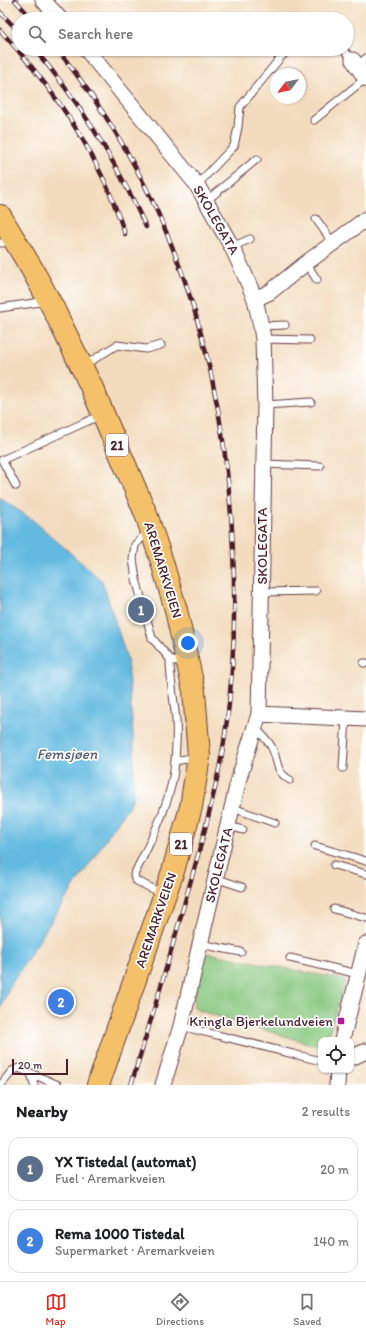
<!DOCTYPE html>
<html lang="en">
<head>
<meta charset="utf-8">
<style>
  body { margin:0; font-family:Itim,sans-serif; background:#f6f6f6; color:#202124 }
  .controls { position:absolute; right:12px; bottom:12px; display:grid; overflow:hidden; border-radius:8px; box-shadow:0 1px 3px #0004 }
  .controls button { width:36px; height:36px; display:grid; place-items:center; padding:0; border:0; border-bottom:1px solid #e0e0e0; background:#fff; color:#202124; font:20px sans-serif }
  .compass { position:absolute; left:270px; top:68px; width:36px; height:36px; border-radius:50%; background:#fff; box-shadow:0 1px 3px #0004; rotate:238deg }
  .scale { position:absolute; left:12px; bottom:10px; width:56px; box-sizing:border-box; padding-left:4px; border:2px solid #4a1f2b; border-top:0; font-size:11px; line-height:14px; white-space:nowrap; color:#4a1f2b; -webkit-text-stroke:3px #fff; paint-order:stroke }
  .you { position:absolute; left:188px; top:643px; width:14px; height:14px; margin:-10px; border:3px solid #fff; border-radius:50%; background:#1a73e8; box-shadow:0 0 0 6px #1a73e833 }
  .badge { display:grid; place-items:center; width:26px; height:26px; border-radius:50%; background:#d93025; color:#fff; font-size:13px; font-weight:700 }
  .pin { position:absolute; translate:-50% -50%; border:2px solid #fff; box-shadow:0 1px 4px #0006 }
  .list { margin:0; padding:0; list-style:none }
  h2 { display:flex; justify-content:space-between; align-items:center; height:52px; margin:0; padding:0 16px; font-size:17px }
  h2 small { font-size:13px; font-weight:400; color:#757577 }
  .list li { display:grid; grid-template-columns:26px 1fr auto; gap:12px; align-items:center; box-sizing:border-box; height:64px; margin:0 8px 8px; padding:0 8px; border:1px solid #e0e0e0; border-radius:12px }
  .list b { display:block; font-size:15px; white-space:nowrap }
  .list p { margin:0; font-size:13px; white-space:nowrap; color:#757577 }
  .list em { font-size:13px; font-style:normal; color:#757577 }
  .icon { flex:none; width:22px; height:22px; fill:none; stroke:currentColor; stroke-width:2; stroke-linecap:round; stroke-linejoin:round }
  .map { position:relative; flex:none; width:366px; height:1085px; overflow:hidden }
  .search { position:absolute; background:#fff; box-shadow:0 1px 3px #0004; left:12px; right:12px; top:12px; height:44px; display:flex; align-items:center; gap:10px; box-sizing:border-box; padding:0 14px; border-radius:22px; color:#757577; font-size:15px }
  .sheet { height:196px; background:#fff }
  nav { display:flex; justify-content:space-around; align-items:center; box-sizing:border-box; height:56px; border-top:1px solid #e0e0e0; background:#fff; font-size:11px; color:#757577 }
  nav a { display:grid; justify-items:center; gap:2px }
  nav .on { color:#d93025 }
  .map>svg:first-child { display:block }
</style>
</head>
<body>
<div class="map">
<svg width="366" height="1085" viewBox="0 0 366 1085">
  <rect width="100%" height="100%" fill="#fff"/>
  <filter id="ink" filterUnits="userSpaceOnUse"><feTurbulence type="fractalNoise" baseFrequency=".025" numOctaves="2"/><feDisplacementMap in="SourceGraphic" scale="8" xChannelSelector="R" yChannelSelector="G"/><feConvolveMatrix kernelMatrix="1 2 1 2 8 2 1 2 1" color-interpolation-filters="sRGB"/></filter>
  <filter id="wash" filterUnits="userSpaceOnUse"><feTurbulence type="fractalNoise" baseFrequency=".012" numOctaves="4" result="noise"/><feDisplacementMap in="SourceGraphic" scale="16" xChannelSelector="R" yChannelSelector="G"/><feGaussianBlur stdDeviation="0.9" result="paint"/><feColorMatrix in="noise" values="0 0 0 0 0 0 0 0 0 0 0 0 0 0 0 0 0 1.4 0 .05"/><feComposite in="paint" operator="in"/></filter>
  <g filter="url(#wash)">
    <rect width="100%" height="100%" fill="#f3dcbe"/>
    <!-- green -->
    <path fill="#88c77f" stroke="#697355" d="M208,953L345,980L327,1040H321V1047L197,1010L193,1006L202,956Z"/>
    <!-- water -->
    <path fill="#64bae0" stroke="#576c86" d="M0,498L34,521L102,581L127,659L134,747L133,799L59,909L9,988L0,1010Z"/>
  </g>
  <g filter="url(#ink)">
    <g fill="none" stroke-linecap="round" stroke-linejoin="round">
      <defs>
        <path id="lane" d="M343,49L353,60
          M357,66L366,58
          M314,120L366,78
          M197,185L234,146L238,127L240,107L281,57L290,49
          M206,201L257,159
          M316,219L333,243
          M0,243L12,242
          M232,247L250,239
          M306,263L317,280
          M0,308L47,301
          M261,326L285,325
          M263,339L310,340
          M83,366L117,345L146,349L161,345
          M265,405L311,402
          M263,464L320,466
          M16,486L2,460L101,415
          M148,531L135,545L133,559L136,579L152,638L170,659L185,664
          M262,592L316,591
          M364,663H366
          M255,727C261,734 270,742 273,750C279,764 275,771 290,780
          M175,761L197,757
          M343,768L346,718
          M233,808L275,823
          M229,826L243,830
          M315,846L366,861
          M334,865L366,874
          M215,878L242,887
          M163,894L137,881L135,879L134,875C151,840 173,800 175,760C176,747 177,733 176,720C174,700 170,680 170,659
          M334,909L366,918
          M200,944L241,952
          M290,958L358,974
          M181,1026L321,1061
          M31,1073L34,1085
          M1,1085L12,1071L19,1068L58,1085"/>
        <path id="street" d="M43,0L60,19
          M86,49L197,185L232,247L244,273L255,299L261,326L263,339L265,405L259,714L239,778L181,1026L163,1085
          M353,60L366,79
          M255,299L270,292L306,263L366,219
          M259,714L366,719
          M342,1040L366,944
          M351,1058L366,1051
          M337,1085L338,1070"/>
        <path id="primary" d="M0,216L32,269L53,308L92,388L146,514L162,562L176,610L194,691L199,756L191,807L173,871L98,1085"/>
      </defs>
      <!-- lane casing -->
      <use href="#lane" stroke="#633b41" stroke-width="9"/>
      <!-- street casing -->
      <use href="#street" stroke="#633b41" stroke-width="17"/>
      <!-- primary casing -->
      <use href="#primary" stroke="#633b41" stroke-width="24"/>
      <!-- lane -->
      <use href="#lane" stroke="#fff" stroke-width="7"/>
      <!-- street -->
      <use href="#street" stroke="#fff" stroke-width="15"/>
      <!-- primary -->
      <use href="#primary" stroke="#f4c16a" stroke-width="22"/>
      <defs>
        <path id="rail" d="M15,0L32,19
          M0,12L19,32
          M0,30C40,74 76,121 101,174C111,193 118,214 125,234
          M34,49C80,101 117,164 146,227
          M57,49C73,69 88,90 102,111C189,244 227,394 233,551C236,615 234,678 224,742C215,796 200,849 185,901C168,963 150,1024 131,1085"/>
      </defs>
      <!-- rail casing -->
      <use href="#rail" stroke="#4a1f2b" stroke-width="4.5"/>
      <!-- rail -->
      <use href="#rail" stroke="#fff" stroke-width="3" stroke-dasharray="9" stroke-linecap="butt"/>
    </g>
  </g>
  <!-- markers -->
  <rect fill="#b5179e" stroke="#fff" stroke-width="1.5" x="337" y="1017" width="8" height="8" rx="2"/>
  <g text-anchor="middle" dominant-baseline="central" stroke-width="3.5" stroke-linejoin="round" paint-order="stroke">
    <!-- shield labels -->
    <g fill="#fff" stroke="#80626b" stroke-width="1">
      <rect x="106" y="434" width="22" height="22" rx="3"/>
      <rect x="170" y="833" width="22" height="22" rx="3"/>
    </g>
    <g font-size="13" font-weight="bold" fill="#4a1f2b">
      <text x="117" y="445">21</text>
      <text x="181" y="844">21</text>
    </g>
    <!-- street labels -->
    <g font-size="14" fill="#4a1f2b" stroke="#fff">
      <text transform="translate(216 220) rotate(60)">SKOLEGATA</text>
      <text transform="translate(262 546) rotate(-90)">SKOLEGATA</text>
      <text transform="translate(163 570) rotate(73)">AREMARKVEIEN</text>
      <text transform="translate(219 865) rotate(-76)">SKOLEGATA</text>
      <text transform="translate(156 920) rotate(-71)">AREMARKVEIEN</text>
    </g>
    <!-- poi labels -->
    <g font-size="14" fill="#4a1f2b" stroke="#fff" text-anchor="end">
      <text x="333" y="1021">Kringla Bjerkelundveien</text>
    </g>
    <!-- water labels -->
    <g font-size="15" font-style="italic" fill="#545d73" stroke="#fff">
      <text x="67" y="754">Femsjøen</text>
    </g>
  </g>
</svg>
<div class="controls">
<button><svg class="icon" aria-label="locate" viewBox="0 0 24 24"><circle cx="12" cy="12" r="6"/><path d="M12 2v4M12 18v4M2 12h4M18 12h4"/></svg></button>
</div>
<svg class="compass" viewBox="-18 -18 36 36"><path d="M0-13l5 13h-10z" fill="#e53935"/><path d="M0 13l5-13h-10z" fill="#757577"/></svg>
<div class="scale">20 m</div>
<div class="you"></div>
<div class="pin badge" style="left:141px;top:610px;background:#5c6f8a">1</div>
<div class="pin badge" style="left:61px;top:1002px;background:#3f7fe0">2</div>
<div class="search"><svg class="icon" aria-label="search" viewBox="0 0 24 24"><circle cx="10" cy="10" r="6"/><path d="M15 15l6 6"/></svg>Search here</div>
</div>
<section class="sheet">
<h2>Nearby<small>2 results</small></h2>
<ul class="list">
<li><span class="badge" style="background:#5c6f8a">1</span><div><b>YX Tistedal (automat)</b><p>Fuel · Aremarkveien</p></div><em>20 m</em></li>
<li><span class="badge" style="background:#3f7fe0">2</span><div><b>Rema 1000 Tistedal</b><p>Supermarket · Aremarkveien</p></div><em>140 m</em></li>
</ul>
</section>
<nav>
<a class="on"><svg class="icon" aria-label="map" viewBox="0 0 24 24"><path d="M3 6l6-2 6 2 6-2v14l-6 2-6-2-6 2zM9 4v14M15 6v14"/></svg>Map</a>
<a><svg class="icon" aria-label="directions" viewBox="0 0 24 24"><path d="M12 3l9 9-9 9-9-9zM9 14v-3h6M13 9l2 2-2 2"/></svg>Directions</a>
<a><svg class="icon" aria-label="saved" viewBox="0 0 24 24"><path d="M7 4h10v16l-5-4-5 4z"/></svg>Saved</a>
</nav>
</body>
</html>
